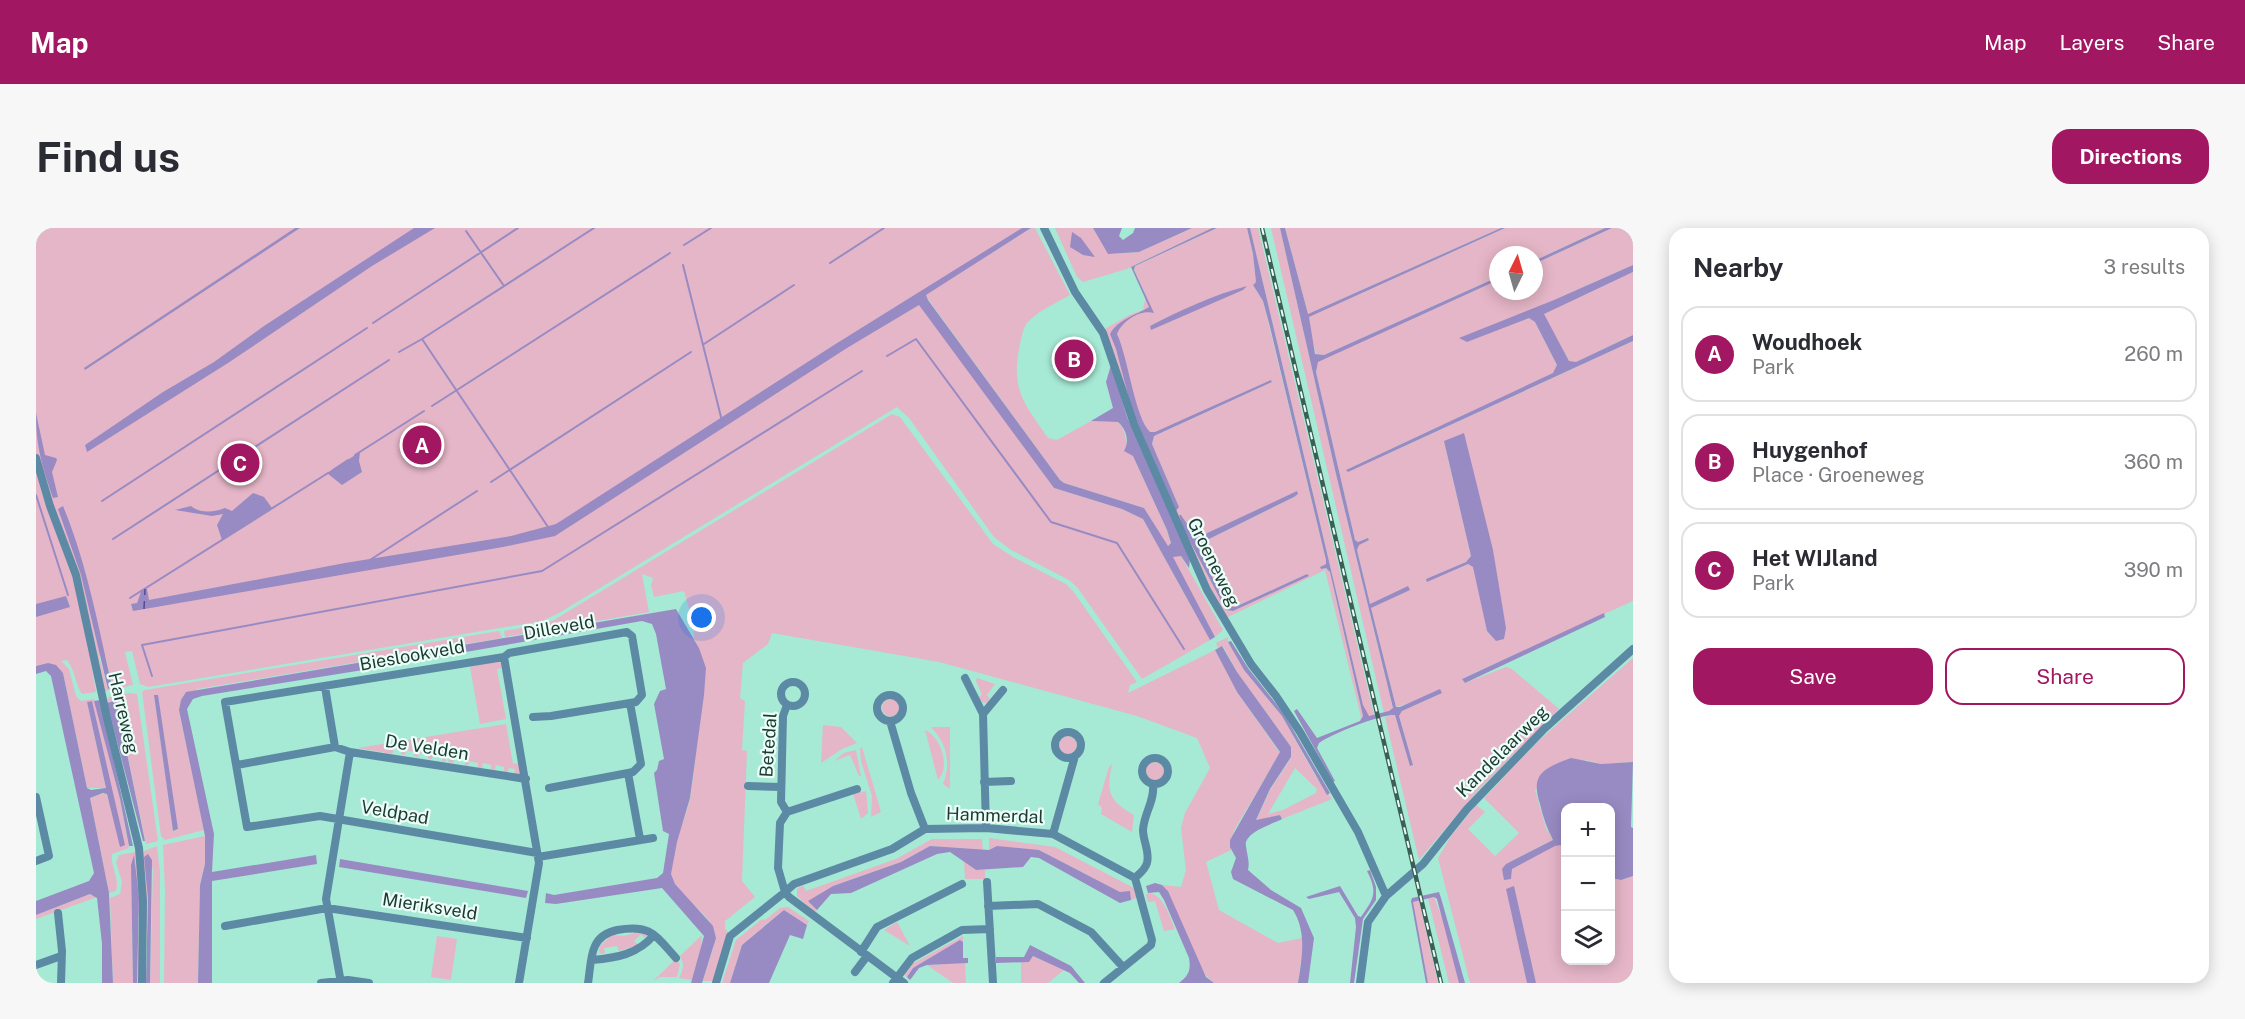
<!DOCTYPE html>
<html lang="en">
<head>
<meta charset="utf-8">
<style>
  body { margin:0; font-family:"Public Sans",sans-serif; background:#f7f7f7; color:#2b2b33 }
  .controls { position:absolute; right:18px; bottom:18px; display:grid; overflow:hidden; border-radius:12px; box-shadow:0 3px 15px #0003 }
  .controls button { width:54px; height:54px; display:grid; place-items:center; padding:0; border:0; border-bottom:2px solid #e1e1e2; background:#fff; color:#2b2b33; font:30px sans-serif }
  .compass { position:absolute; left:1453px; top:18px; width:54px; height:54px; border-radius:50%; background:#fff; box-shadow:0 3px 15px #0003; rotate:5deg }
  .you { position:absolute; left:666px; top:390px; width:21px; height:21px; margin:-15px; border:4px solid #fff; border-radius:50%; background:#1a73e8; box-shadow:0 0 0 9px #1a73e833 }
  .badge { display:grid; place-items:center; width:39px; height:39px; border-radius:50%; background:#a11762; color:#fff; font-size:20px; font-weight:700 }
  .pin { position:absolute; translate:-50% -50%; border:3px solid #fff; box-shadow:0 2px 6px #0006 }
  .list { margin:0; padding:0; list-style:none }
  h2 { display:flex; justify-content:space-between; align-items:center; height:78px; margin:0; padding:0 24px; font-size:26px }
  h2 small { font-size:20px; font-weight:400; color:#7c7c81 }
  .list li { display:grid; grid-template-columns:39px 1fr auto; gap:18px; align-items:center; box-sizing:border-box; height:96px; margin:0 12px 12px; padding:0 12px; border:2px solid #e1e1e2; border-radius:18px }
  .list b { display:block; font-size:22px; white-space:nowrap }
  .list p { margin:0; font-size:20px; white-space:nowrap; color:#7c7c81 }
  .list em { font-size:20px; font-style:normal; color:#7c7c81 }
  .actions { display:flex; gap:12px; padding:18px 24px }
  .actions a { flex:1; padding:14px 0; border:2px solid #a11762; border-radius:18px; text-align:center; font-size:21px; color:#a11762 }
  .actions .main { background:#a11762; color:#fff }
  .icon { flex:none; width:33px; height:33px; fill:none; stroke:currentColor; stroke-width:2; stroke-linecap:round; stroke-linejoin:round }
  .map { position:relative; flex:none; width:1597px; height:755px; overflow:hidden; border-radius:18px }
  header { display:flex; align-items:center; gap:36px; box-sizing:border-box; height:84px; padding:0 30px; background:#a11762; color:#fff }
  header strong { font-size:28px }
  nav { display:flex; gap:33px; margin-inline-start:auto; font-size:21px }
  .intro { display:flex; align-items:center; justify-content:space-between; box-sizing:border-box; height:144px; padding:0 36px }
  h1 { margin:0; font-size:42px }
  .button { padding:15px 27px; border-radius:18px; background:#a11762; color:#fff; font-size:21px; font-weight:700 }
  main { display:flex; gap:36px; padding:0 36px }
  aside { flex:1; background:#fff; border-radius:18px; box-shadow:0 3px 15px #0003 }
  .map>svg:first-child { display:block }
</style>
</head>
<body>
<header>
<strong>Map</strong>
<nav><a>Map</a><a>Layers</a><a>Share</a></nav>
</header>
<div class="intro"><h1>Find us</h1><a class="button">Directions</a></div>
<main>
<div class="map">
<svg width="1597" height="755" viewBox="0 0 1597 755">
  <rect width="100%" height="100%" fill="#a6e9d5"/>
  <!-- green -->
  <path fill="#e5b6c7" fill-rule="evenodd" d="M0,0H990L885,68L917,122L1018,260L1086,281L1107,291L1174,412L1106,451L1041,359L1033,352L975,322L958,309L873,190L861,179L523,385L506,393L112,459L104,456L96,423L89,424L97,457L69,463L54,429L60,464L46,466C39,456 40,444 31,432L25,433L33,441L40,468L45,473L58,471L84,571L93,620L76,626C74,639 84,651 80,663L73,665L54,570L70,565L78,588L55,473L51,474L70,560H51L27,445L12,435L0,438ZM69,427L76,458L72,461L63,428Z
    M995,0H999L1034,67C1021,75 1001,83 991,95C986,102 985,113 983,121C975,164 990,177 1012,210L1021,212L1055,193L1082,194C1092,204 1088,219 1097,228L1131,302L1135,315L1131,318L1108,280L1028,255L1024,252L889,67Z
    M1019,0H1057L1073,26L1103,24L1156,0H1176L1091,41L1047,54L1041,49Z
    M1181,0H1211L1217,26L1220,54L1217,57L1227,73L1290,332V336L1284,339L1290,340L1294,344L1327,488L1324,493L1325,489L1289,342L1192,389L1188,387L1158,329L1106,211L1069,101L1093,87L1107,82L1110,67L1098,42L1099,38ZM1236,152V154L1118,208L1116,216L1143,279L1140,283L1106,211ZM1261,264L1262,266L1258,269L1165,315L1163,321L1190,379H1199L1271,346L1272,348L1197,383L1191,382L1161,327L1143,287H1145L1158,306L1167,307Z
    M1214,0H1222L1338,487L1332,488L1327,477Z
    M1235,0H1244L1300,246L1357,481L1348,485Z
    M1249,0H1465L1272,86Z
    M1469,0H1569L1498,33V27H1462V49L1288,127L1280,126L1274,104L1273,88Z
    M1576,0H1597V37L1518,72L1493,90L1499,94L1521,137L1518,145L1310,242L1356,224L1597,113V373L1427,450L1429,455L1470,439L1476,441L1523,481L1438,567L1383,632L1349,489L1359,487L1374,537H1377L1363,488L1366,483L1406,465L1360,479L1335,380L1373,362L1372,359L1334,376L1321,322L1322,317L1333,312L1332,310L1322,314L1319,312L1280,144L1282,133L1462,52V63H1498V36ZM1408,213L1460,413L1451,403L1438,339L1432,336L1390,351L1430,334L1435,328Z
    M1597,44V107L1540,134L1533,133L1507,86Z
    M856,186L864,189L957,316L977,329L1030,356L1037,363L1101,454L1094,457L1092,465L1179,422L1201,464L1244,525L1200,599L1194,612L1195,622L1170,634L1183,682L1242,715L1266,710L1267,718L1262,755H1178C1163,747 1140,682 1132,663L1126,657L1145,659L1150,642L1145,600L1149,585L1174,540L1161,510L1101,488L903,434L736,405L732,416L707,435L704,470L709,473L706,522L711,523L706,653L719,669L689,693V701L693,705L677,753H667C669,743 680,716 679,709C678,683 638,671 635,646C633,622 651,590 655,566C662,518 661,468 663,420L658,411V398L648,363L618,369L615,357L617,350L606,346L613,384L469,409L468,403L503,397L518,392Z
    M1141,327L1145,328L1187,402L1179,409L1138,334L1137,329Z
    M463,403L466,410L161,461L143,482L168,602L129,612L125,608L106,464L109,462ZM118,467L142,602L137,603V602Z
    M1192,409V414L1208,442L1246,488L1280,549L1296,571L1246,591L1244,587L1220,593L1234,562L1255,530V519L1201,444L1187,418L1182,420L1180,415ZM1259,540L1281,561L1280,565L1247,582L1232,586Z
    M1597,430V534L1565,536L1550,532L1499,562L1510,600L1517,612L1470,636L1475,650L1476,641L1519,617H1524L1529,623L1530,732H1574L1575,650L1585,652L1597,648V755H1434L1402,630L1415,608L1440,577L1449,584L1432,601L1459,628L1483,605L1448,570L1501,514Z
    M459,432L465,435L466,440L461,441L470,491L444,496L434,439L439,438V435Z
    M941,450L959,456L951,467L954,470L951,475L946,474L942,469L946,467L940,453Z
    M94,465L101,466L122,613L110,616L80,472L70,474L73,469Z
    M846 480a9 9 0 1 1 18 0a9 9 0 1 1-18 0Z
    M470,496L477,536L483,535L485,547H478L479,541L473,540L471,545L468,544V539L460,537L459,542L455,541V537L447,535L446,540H442V535L433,533L432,538L429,537V532L418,531L417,535L412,534L413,530L410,529L409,534L406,533L407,529L397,527L396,531H392L393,526L383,525L382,529L378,528L379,524L370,522L369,527L365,526L366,522L358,520L356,526L322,520Z
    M787,497L805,499L821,515L806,521L785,535Z
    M895,499H914V561L907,556C916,534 910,515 895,499Z
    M889,502C905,509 915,539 902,552Z
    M1023 517a9 9 0 1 1 18 0a9 9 0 1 1-18 0Z
    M826,519L845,584L835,589L836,568L825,533L824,521Z
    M820,522L825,548H823L814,527L798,533L808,525Z
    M1110 543a9 9 0 1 1 18 0a9 9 0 1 1-18 0Z
    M1076,536C1070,564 1073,573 1098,587L1096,604L1065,586L1066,580L1062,576L1073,539Z
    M830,563L832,585L825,591L817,566Z
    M169,608V636L164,657L162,755H128L129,664L127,617Z
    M953,610L1019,619L1098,660L1101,670L1095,672L1094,664H1084L1003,622H953Z
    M896,611H946L947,623L894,618L865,634L797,658L773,673L781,682L778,684L761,668V661L767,657L770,663L860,631Z
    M121,618L124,645V755H114L117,641L109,628L112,671L110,724L106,624Z
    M100,624L105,657L103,755H101L103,690L95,637L97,755H77L74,670L84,666L86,654L80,634L83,627Z
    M928,634L940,642H949V651H929Z
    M1112,665C1128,666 1133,688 1139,701L1128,703L1119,673L1112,674L1110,667Z
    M54,666L61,669L0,691V687Z
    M1398,669L1410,700L1423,755H1413L1392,670Z
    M1383,672L1402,755H1392L1378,682L1377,674Z
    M752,679L773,693L771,697L748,682L706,717L694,755H686L700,712L726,691L729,692L744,680Z
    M861,694L874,718L848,702Z
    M602,702L611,707L609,710L605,706L598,713L602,717L583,723L581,718L568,720L569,725L564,726L563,723L564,718L576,707C586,708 593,709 602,702Z
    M666,707L665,721L656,752L643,750C647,741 649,737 644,728Z
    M401,708L421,711L415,752L395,749Z
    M927,708V714L924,713L877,740L871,749L868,747L876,736Z
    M997,728L1028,742L1012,755H985V734H993Z
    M640,731L644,736L641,749H624L617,753Z
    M929,735L930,755H917L891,737Z"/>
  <!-- water -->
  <path fill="#988bc3" d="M259,0H264L49,142L48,140Z
    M378,0H399L336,38L192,135L51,224L49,217L127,164L178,134L228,98Z
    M986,0H995L890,67L892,72L1024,252L1028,255L1108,280L1132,318L1135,315L1131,302L1097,228L1088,223C1094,213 1090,201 1082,194L1055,193L1077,180L1070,154L1075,137L1091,189L1154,331L1153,340L1145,328L1137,329L1179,409L1174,412L1107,291L1086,281L1018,260L883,77L811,120L519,308L467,319L97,383L95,376L101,375L106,361H111L113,372L309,335L475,308L520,296L798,117Z
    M1057,0H1086L1083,8L1087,12L1097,5L1099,0H1156L1103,24L1072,26Z
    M1176,0H1181L1099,38L1098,42L1118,85C1104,81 1086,93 1081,106C1092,129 1099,190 1114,204H1119L1235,152L1236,154L1118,208L1116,216L1143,279L1140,283L1096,182L1080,121L1074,106C1081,92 1100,87 1113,79L1095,39Z
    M1211,0H1214L1327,477L1333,488L1353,483L1357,480L1300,246L1244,0H1249L1272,86L1465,0H1469L1273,89L1279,126L1288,127L1462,49V52L1282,134L1280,144L1319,312L1322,314L1332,310L1333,312L1323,317L1321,322L1334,376L1372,358L1374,362L1335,380L1360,479H1364L1404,461L1406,465L1366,483L1363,488L1377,537L1374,538L1359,487C1345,486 1295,506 1283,515L1281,520L1299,553L1297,554L1258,483L1261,481L1281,510L1324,493L1327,488L1294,344L1290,340L1285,341L1284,339L1290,336V332L1234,99L1227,73L1217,57L1220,54L1217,26Z
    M1569,0H1576L1498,36V33Z
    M1036,4L1045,10L1059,29L1047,27L1034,19Z
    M1597,37V44L1508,86L1533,133L1540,134L1597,107V113L1312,244L1310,242L1517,145L1521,137L1499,94L1493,90L1431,114L1423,110L1518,72Z
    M1211,58L1207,62L1115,102L1114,98C1145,82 1177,67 1211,58Z
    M0,185L9,227L20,230L21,232L16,244L22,269L17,270C6,238 0,219 0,185Z
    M1428,205L1457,322L1470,400L1468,411L1460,413L1451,403L1437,339L1432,336L1391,354L1390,351L1430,334L1435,328L1408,213Z
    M324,224L323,233L326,244L306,257L291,245Z
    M1261,263L1262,266L1258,269L1165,315L1163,321L1190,378L1199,379L1271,346L1273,348L1197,383L1190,382L1147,300L1143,287H1145L1158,306L1167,307Z
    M217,265L228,269L236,280L186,312L181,297L187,286L176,288L139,282L155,278C164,286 179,284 189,280L196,283Z
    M27,278C51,336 62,397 76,458L72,461L45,347L22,281Z
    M30,368L34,379L0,389V376Z
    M640,381L663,420L670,440L668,467L654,570L641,614L635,646L639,656L677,698L680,710L666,755H655L668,708L626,660L520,676L509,675L510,665L518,667L621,650L627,645L633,606L627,603L618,545L621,542L623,533L628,531L618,476L624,463L630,461L620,406L616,396L606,393L327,442L166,468L157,471L151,481L178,606L176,644L280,627L281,636L176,653V755H162L164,657L169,636V608L143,482L145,472L150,464Z
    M1568,385L1569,389L1429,455L1426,451Z
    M1195,413L1212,440L1248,486L1294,565L1291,567L1246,488L1208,442L1192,414Z
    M1186,418L1201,444L1255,519V529L1234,561L1220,592L1244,587L1246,591C1236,596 1207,605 1210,618C1211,627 1214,634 1212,642L1235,662L1265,680L1278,710L1272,755H1262C1266,730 1271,704 1257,682L1197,651L1195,644L1200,630L1194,619V612L1244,524L1201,464L1179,422Z
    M12,435L20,437L27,445L51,560L55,562L70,560L51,474L56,473L89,617L84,619L71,566L67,565L54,570L73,665L77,755H66V716L61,670L54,666L0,687V673L53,653L58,645L15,448L10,443L0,446V438Z
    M118,467H122L142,601L137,603Z
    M64,472L97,618H93L84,571L58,473Z
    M80,472L109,613H107L71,475Z
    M1535,530L1565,536L1597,534L1595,599L1597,600V648L1585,652L1575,650L1574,580H1530L1529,623L1524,617L1519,618L1476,641L1475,651L1468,652L1466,641L1470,636L1517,612C1511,601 1507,589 1504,576C1494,546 1508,540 1535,530Z
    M894,618L953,622L961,618L1003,622L1084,664L1094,663L1095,672L1084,675L1003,630L995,629L987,639L940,642L914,624L901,626L815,665L795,666L781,682L772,673L797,658L865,634Z
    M112,626L116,632L114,755H110L112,671L108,629Z
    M98,627L103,669L101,755H97L95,637Z
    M304,631L492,663L490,670L303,639Z
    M1334,642L1340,659V672L1327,691L1318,755H1314L1320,699L1319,690L1303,664L1273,671L1270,669L1304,658L1322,688L1325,689C1338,670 1342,665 1331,643Z
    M1119,655L1126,657L1132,663L1170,749L1178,755H1143C1153,747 1155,742 1153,730L1128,672L1123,664L1112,665L1110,658Z
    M1478,658L1500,755H1491L1470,661Z
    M1403,664L1405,670L1429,755H1423L1401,671L1398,669L1377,674L1392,755H1390L1375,673L1376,670Z
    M748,682L771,697L767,711L754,707L733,755H694L706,717Z
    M924,712L927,714V730H932V735L891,737L883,740L874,752L871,749L877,740Z
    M994,717L1035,738L1049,755H1043L1034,745L997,728L993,734L960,735V729H988Z"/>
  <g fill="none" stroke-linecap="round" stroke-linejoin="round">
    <!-- stream -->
    <path stroke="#988bc3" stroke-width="2" d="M430,3L468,58
      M648,17L675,0
      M794,35L848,0
      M647,37L686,193
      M337,95L482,0
      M668,116L758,57
      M363,124L386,111
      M851,128L880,111L1015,294L1081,315L1148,421
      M396,178L634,25
      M319,227L388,183
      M297,242L312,232
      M455,254L655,124
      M0,267L32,367
      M66,273L331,100
      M512,299L386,111L558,0
      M77,311L353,132
      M334,332L441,263
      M94,370L292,245
      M116,448L106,417L506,343L826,143"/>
    <!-- ferry -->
    <path stroke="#5d4990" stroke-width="1.5" stroke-dasharray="8 6" stroke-linecap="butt" d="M108,381L109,361"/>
    <!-- street -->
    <path stroke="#5c8aa5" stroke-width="8" d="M1008,0L1039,64L1067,105L1098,196L1171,362L1215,436L1240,468L1264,504L1322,604L1350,668
      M0,230L14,278L40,347L71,490L103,620L107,673L106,755
      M468,429L503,635L483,755
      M929,450L947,486
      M745 466a12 12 0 1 1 24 0a12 12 0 1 1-24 0Z
      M289,459L299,519
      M841 480a13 13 0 1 1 26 0a13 13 0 1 1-26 0Z
      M751,477L747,488L745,574L751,584
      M497,489L515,488L594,475
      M854,493L875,565L889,601
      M1019 517a13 13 0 1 1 26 0a13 13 0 1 1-26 0Z
      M1106 543a13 13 0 1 1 26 0a13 13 0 1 1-26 0Z
      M201,537L299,519L314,524L490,551
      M948,554L975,553
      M712,558L745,559
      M513,560L592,545
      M821,561L751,584L744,595L742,640L749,664L758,656L856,621L889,601L950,600L1017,606L1099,650
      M0,569L13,628L0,633
      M950,600L947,486L967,462
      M1017,606L1039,528
      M501,625L284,588L211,599L189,474L468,429L473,425L591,404L596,408L606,467L600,474L594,475L605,536L597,544L592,545L604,611
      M502,629L617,610
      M1099,650C1104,645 1109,642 1111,635C1114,624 1107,613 1107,602C1108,585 1119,573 1117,556
      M951,654L957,755
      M952,678L1002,676L1055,704L1087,739
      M22,685L26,723L25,755
      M189,698L291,680L491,710
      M825,724L841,699L926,656
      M556,732C581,730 602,726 618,707
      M0,737L25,728
      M819,744L831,728
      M285,755L312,752L333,755
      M305,755L290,671L314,524
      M552,755C554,744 554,728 559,718C563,709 572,704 581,702C615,696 619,707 640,730
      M680,755L694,708L749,664L753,669L868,755
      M857,755L876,730L926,702L954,701
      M1068,755L1115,717L1116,712L1099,650
      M1324,755L1332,694L1350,668L1387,636L1431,581L1509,500L1597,421"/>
    <defs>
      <path id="rail" d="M1226,0L1405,755"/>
    </defs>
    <!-- rail casing -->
    <use href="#rail" stroke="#3a5f54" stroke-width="4.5"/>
    <!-- rail -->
    <use href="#rail" stroke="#ebfff8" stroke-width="2" stroke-dasharray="7" stroke-linecap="butt"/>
  </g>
  <g text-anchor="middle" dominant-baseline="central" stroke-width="4.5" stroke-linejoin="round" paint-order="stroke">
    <!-- street labels -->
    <g font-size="18" fill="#1d3931" stroke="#ebfff8">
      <text transform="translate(1178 334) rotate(64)">Groeneweg</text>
      <text transform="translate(523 399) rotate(-10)">Dilleveld</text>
      <text transform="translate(376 427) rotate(-10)">Bieslookveld</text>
      <text transform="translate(88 485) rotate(77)">Harreweg</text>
      <text transform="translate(732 517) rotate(-86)">Betedal</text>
      <text transform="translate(391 519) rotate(9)">De Velden</text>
      <text transform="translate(1466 523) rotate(-45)">Kandelaarweg</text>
      <text transform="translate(359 584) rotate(10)">Veldpad</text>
      <text transform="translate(959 587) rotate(2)">Hammerdal</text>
      <text transform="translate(394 678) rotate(9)">Mieriksveld</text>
    </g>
  </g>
</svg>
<div class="controls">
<button>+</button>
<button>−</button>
<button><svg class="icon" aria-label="layers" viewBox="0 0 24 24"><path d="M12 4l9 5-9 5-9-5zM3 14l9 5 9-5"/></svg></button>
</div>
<svg class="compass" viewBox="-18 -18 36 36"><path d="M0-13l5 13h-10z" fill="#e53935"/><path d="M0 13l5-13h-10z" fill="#7c7c81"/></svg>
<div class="you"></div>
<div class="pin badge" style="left:386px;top:217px">A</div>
<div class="pin badge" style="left:1038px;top:131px">B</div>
<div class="pin badge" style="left:204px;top:235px">C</div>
</div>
<aside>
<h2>Nearby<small>3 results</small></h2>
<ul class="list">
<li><span class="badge">A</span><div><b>Woudhoek</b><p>Park</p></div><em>260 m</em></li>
<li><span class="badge">B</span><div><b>Huygenhof</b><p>Place · Groeneweg</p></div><em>360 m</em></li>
<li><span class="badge">C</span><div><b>Het WIJland</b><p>Park</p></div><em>390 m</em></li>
</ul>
<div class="actions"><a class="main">Save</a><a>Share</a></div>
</aside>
</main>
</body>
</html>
